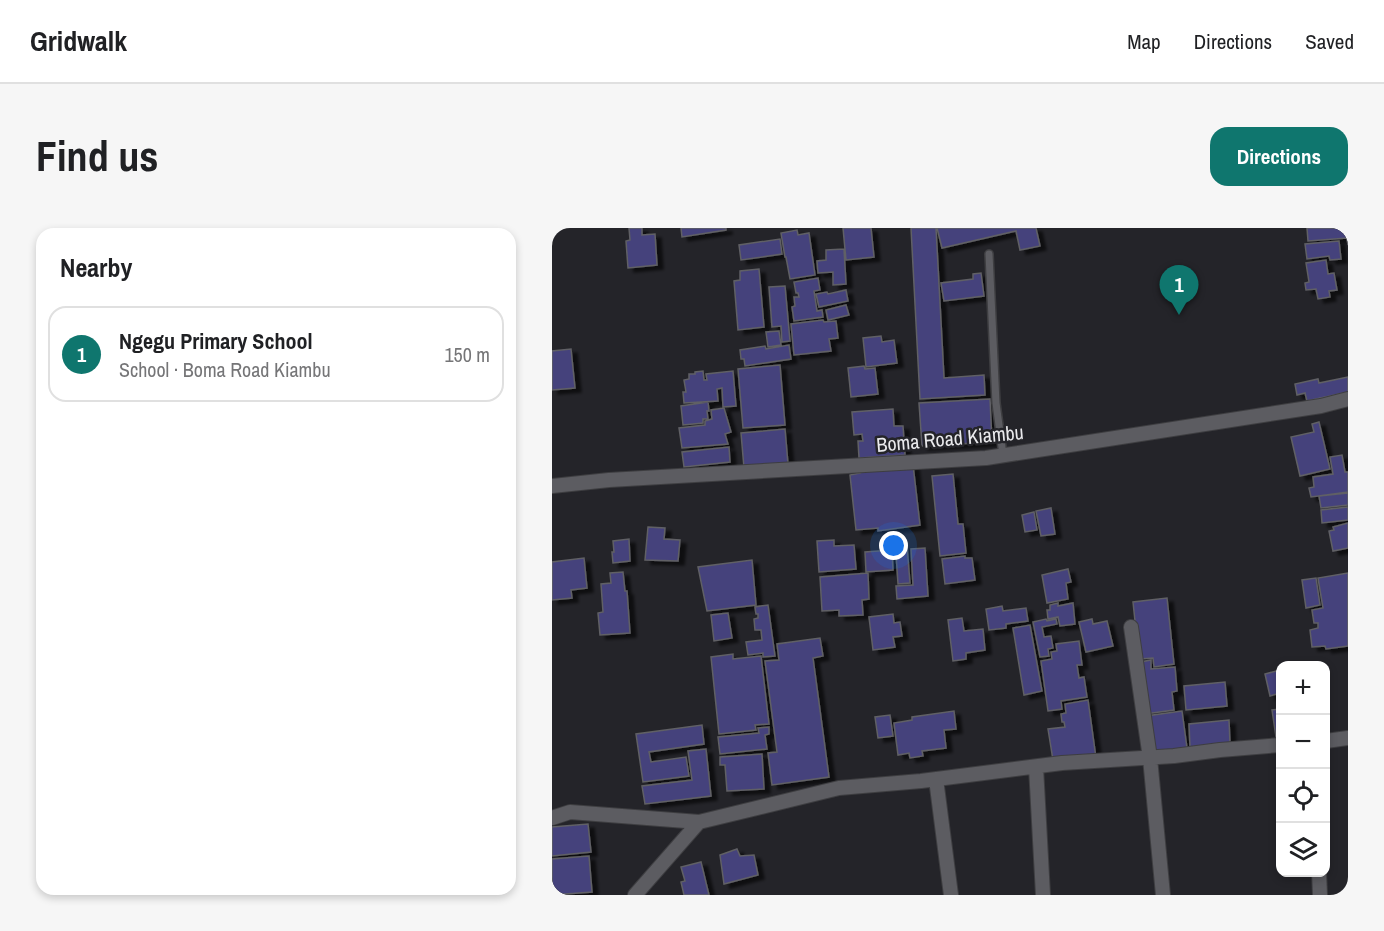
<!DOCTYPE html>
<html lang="en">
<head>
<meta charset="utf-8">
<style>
  body { margin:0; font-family:"Archivo Narrow",sans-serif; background:#f6f6f6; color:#202124 }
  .controls { position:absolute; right:18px; bottom:18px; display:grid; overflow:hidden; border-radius:12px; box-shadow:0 3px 9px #0003 }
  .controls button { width:54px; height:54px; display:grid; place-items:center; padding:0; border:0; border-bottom:2px solid #e0e0e0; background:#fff; color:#202124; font:30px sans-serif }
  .you { position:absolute; left:342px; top:318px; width:21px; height:21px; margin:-15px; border:4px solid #fff; border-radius:50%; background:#1a73e8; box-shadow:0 0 0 9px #1a73e833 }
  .badge { display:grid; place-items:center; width:39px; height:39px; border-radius:50%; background:#0f766e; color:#fff; font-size:20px; font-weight:700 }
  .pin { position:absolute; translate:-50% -50px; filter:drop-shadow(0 2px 3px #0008) }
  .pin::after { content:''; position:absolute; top:32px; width:21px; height:18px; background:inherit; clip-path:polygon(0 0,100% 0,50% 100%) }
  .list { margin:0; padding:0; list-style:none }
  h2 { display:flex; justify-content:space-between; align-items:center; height:78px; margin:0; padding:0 24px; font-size:26px }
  h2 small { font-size:20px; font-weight:400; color:#757577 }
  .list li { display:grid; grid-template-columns:39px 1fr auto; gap:18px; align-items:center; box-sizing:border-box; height:96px; margin:0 12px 12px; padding:0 12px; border:2px solid #e0e0e0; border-radius:18px }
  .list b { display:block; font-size:22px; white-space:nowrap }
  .list p { margin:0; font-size:20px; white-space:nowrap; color:#757577 }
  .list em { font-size:20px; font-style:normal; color:#757577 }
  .icon { flex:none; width:33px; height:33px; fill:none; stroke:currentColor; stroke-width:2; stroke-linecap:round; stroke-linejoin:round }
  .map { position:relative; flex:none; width:796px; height:667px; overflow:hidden; border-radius:18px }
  header { display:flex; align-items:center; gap:36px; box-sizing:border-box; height:84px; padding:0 30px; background:#fff; border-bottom:2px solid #e0e0e0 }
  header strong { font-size:28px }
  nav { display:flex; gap:33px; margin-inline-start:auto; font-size:21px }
  .intro { display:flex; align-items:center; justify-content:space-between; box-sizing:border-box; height:144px; padding:0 36px }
  h1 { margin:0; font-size:42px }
  .button { padding:15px 27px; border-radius:18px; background:#0f766e; color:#fff; font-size:21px; font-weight:700 }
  main { display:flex; gap:36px; padding:0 36px }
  aside { flex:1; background:#fff; border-radius:18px; box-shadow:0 3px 9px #0003 }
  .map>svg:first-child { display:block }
</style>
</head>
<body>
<header>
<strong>Gridwalk</strong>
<nav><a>Map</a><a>Directions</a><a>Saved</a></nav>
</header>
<div class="intro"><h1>Find us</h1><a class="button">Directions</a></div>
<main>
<aside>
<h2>Nearby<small></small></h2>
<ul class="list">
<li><span class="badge">1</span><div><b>Ngegu Primary School</b><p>School · Boma Road Kiambu</p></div><em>150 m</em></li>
</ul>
</aside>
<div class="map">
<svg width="796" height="667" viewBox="0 0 796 667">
  <defs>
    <filter id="shadow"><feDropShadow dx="6" dy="4" stdDeviation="1.5" flood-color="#0009"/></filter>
  </defs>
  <rect width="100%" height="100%" fill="#242429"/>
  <!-- building -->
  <path fill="#45427c" stroke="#606065" stroke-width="1.5" filter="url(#shadow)" d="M77,0H90V7L103,6L105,37L76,40L74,13L78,12Z
    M129,0H174V2L130,9Z
    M291,0H319L322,29L294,32Z
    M359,0H384L392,150L432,147L433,167L368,171Z
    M385,0H484L488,18L468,22L464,3L390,20Z
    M755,0H796V17L795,10L756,13Z
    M245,2L246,7L257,5L263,47L238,51L234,29H233L229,5Z
    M228,11L230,26L189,32L187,17Z
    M787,13L789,31L778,32L777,28L755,31L753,16Z
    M292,21L294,56L281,57V44L266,45L265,33L274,32V22Z
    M774,32L776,46L782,45L785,62L777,63L778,69L766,71L764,61L754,62L753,55L757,54L754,35Z
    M207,41L212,99L186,102L182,53L188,52V43Z
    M429,45L432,68L392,73L389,55L421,51V46Z
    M266,50L268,62L262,63L265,83L270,82L271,89L242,93L240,79L243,78L242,69H247L246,65H244L242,54Z
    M233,58L238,113L230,114L229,98L220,99L217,59Z
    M294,62L296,73L267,79L264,66L275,64L276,66Z
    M294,77L297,87L276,92L274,82Z
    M271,92L272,94L284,93L286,110L277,111L279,123L242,127L239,96Z
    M227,103L229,117L216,119L214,104Z
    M329,108L330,114L342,112L345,135L314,139L311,110Z
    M237,117L239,131L193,138L192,131H189L188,122L213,118L214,121Z
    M19,121L23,160L0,162V123Z
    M228,137L233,197L191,200L186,141Z
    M312,138L313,141L323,140L326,166L299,169L296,140Z
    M151,143L152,152H155L154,146L181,143L184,178L171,179L170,160L165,161L166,173L132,175L131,164H134L132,152L137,151V146H143V144Z
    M796,149V164L755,173L753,165L745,167L743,156L766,151L767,155Z
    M438,171L440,214L370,218L367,175Z
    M156,174L157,183H155L156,191H151V195L131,197L129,178Z
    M172,180L179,204L173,206L176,216L130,220L127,200L153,197V193L160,191L159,182Z
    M341,181L342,198H351L353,227L307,230L306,213H311L310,206L302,207L300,184Z
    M767,194L778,241L748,248L739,209L762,204L760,196Z
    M233,201L236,236L192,240L189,205Z
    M177,219L178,234L132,239L130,224Z
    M790,227L793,244H796V264L759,269L757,260L762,259L761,249L781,246L778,229Z
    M361,237L368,297L326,303V300L304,302L298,247L308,245L307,244Z
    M401,246L406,296H411L414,325L388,328L380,248Z
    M796,265V277L769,280L767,268Z
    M796,279V292L770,295L769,282Z
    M499,280L503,306L489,308L484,283Z
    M482,284L485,302L473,304L470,287Z
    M796,295V320L781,323L777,303L782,302L781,299Z
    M96,299L113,300L112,311L128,312L126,333L93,332Z
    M77,311L78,333L61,335L60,324H62L61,313Z
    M282,312V318L302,317L304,341L267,344L265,313Z
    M349,318H355L358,355L346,356L344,325H349Z
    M373,320L376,368L345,371L344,358L361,357L359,321Z
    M340,322L341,342L314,344L313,324Z
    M413,328V330H420L423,352L393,356L390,331Z
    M32,330L35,360L19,362L20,370L0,372V334Z
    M200,332L204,377L155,383L146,339Z
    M516,341L519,354L514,355L516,371L495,375L490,347Z
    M71,344L73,363H75L78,405L48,407L46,385L51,384L49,356L59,355L58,345Z
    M316,345L317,371L310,372L311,387L287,388V382L270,383L268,349Z
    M796,345V418L774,421L773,418L760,419L758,402L766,400V395H762L760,382L771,380L766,350Z
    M764,350L768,377L754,380L750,352Z
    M615,370L622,436L602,439L601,430L587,431L581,374Z
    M506,375V378L521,375L523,396L508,398L506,389L496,391L495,382H498V377Z
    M216,377L223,428L211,429V425L196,427L194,414L210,412L209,402H203L202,391L206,390V386H204L203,379Z
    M450,378L451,383L474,380L476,393L454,396V400L437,402L434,381Z
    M176,385L180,410L162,413L159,387Z
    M341,386L342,395L348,394L350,408L341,409L343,419L321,422L317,389Z
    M410,390L412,403L431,401L433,422L414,425V431L401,433L396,392Z
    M494,391L495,393L504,391L505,396L490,399L492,409L499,408L501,420L496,421L497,428L488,429L481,394Z
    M540,391L541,396L555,393L561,418L534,424L527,394Z
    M478,397L490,463L472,467L461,400Z
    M268,410L271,428L261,430L277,549L220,557L216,525L225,524L213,433L227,432L225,416Z
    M527,413L530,437H525L527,450L532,449L535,469L509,473L510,481L496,483L489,433L500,431L499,424L505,423L504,416Z
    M181,426V431L209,428L217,496L203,497L204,502L167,506L159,429Z
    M599,432V441L623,439L625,463L620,464L622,482L593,486L588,434Z
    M728,442V465L718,468L713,446Z
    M673,454L675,478L634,482L632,458Z
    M536,472L544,530L501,532L496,501L513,499L512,494H510L509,486L514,485L513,476Z
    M728,481V508L724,509L720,482Z
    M402,483L404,501L392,502L394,520L370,523L371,528L358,530L357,525L346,527L342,495L360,492V489Z
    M630,483L635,520L599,525L594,488Z
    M338,487L341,508L326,510L323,489Z
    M677,492L678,515L638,519L637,496Z
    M150,497L152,516L97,524L99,534L134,529L137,548L91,554L84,506Z
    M217,499V506L213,507L215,521L168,526L166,509L207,505L206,500Z
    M154,521L159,568L93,576L90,558L140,552L136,523Z
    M210,526L212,561L175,563L173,537H168V529Z
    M36,596L39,624L0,628V599Z
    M185,621L188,628L202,627L206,647L172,656L168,627Z
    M37,628L40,664L0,667V631Z
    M149,634L157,667H132L129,654L133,653L129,639Z"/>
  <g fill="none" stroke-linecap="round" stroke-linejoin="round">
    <defs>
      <path id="lane" d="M437,26L444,175L451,227"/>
      <path id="street" d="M0,258L57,252L434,230L769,178L796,171
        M579,399L598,530L611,667
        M774,513L796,510
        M484,539L491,667
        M384,551L399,667
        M0,590L18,584L147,594L287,560L369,553L510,535L622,528L668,522L728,517
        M767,644L768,667
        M83,667L147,594"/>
    </defs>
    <!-- lane casing -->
    <use href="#lane" stroke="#3e3e41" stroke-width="10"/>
    <!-- street casing -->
    <use href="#street" stroke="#3e3e41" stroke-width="16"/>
    <!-- lane -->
    <use href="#lane" stroke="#5c5c61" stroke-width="7"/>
    <!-- street -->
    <use href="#street" stroke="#5c5c61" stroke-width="14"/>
  </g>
  <g text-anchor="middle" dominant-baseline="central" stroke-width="5" stroke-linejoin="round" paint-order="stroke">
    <!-- street labels -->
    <g font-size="20" fill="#eaeaed" stroke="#242429">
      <text transform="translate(398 210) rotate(-5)">Boma Road Kiambu</text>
    </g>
  </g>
</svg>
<div class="controls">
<button>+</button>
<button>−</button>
<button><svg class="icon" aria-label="locate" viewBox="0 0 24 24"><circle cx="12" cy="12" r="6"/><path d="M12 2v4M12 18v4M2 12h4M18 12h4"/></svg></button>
<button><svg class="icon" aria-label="layers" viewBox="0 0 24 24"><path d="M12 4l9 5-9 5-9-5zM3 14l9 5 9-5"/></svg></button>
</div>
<div class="you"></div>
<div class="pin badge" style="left:627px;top:87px">1</div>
</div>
</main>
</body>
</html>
